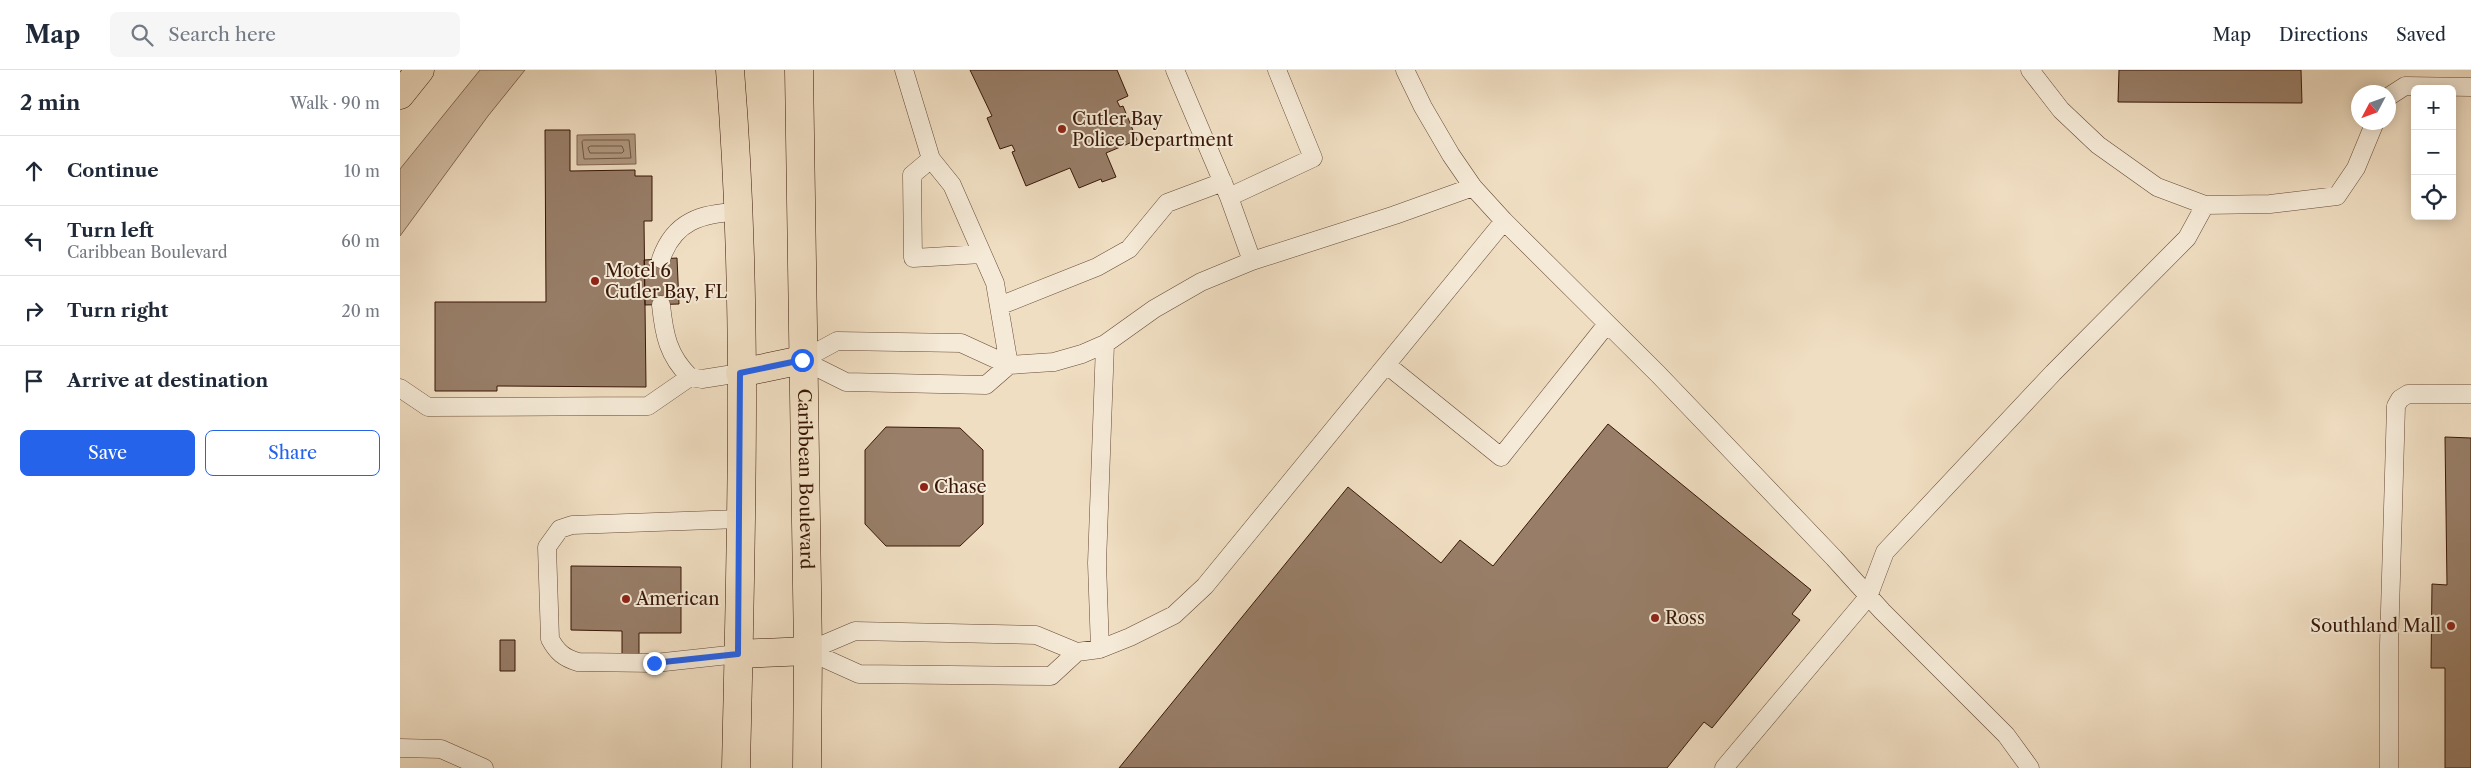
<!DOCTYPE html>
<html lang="en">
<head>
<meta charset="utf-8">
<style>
  body { margin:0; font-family:"Libre Caslon Text",serif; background:#f6f6f7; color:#1f2937 }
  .controls { position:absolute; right:15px; top:15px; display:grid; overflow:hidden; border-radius:8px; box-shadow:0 2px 12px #0003 }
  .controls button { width:45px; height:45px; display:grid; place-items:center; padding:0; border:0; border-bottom:1px solid #e0e1e3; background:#fff; color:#1f2937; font:25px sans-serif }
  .compass { position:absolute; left:1951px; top:15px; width:45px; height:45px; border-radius:50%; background:#fff; box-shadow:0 2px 12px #0003; rotate:229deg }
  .stop { position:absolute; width:15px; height:15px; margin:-11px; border:4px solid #2563eb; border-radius:50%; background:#fff }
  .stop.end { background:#2563eb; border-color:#fff; box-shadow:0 1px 5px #0008 }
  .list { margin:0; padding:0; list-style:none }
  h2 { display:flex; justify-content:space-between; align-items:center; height:65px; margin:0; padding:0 20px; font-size:21px }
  h2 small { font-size:16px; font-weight:400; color:#747a83 }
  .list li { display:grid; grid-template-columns:32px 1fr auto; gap:15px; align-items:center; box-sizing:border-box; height:70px; padding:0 20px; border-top:1px solid #e0e1e3 }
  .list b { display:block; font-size:19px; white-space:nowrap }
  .list p { margin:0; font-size:16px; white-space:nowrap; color:#747a83 }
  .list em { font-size:16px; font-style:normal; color:#747a83 }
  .actions { display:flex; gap:10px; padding:15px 20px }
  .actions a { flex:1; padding:11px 0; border:1px solid #2563eb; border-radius:8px; text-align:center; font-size:18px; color:#2563eb }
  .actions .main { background:#2563eb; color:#fff }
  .icon { flex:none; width:28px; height:28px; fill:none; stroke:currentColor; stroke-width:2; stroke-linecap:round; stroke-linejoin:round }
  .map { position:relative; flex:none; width:2071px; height:698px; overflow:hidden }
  header { display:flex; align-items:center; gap:30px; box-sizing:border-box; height:70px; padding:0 25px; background:#fff; border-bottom:1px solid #e0e1e3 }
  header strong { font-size:24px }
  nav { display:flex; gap:28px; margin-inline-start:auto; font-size:18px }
  .search { width:350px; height:45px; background:#f6f6f7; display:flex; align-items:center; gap:12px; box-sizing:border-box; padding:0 18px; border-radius:8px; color:#747a83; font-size:19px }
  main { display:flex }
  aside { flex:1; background:#fff }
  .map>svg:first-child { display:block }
</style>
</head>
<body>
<header>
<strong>Map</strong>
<div class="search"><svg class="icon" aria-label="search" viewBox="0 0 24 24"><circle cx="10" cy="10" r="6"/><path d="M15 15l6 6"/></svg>Search here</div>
<nav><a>Map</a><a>Directions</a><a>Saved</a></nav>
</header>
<main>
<aside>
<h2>2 min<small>Walk · 90 m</small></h2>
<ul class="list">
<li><svg class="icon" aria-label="ahead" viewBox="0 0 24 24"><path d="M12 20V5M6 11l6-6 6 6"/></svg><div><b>Continue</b></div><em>10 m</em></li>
<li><svg class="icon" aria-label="left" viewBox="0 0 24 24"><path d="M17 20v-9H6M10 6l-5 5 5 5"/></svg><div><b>Turn left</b><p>Caribbean Boulevard</p></div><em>60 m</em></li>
<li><svg class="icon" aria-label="right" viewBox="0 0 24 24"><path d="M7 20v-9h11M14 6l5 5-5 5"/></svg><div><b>Turn right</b></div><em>20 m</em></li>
<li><svg class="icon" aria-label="arrive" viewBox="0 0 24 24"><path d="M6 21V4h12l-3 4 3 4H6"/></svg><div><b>Arrive at destination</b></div></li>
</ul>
<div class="actions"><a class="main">Save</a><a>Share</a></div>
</aside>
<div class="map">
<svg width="2071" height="698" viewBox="0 0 2071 698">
  <rect width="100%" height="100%" fill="#f0dec2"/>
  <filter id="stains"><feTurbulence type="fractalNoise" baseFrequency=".004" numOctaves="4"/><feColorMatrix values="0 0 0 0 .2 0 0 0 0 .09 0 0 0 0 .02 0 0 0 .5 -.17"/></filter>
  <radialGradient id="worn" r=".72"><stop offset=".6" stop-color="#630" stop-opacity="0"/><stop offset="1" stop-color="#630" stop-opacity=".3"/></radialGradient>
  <!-- green -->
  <path fill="#d1bca2" stroke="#846a54" d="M80,0H125L88,46L0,166V99Z"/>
  <!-- water -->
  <path fill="#b19a82" stroke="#816651" d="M235,64L236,94L177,95V65Z"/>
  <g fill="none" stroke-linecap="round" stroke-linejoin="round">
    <!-- shore -->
    <path stroke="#745844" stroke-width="1" d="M184,70H229L231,88L184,89L182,72Z
      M191,76H222L224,81L222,83H190L188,78Z"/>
  </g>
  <!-- building -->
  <path fill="#987e68" stroke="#381707" d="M570,0H717L728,26L717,31L720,37L723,36L737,70L706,83L716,107L702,112L701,109L679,118L670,98L626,116L612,82L615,81L612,75L600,79L587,48L592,46Z
    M1719,0H1901L1902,33L1718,32Z
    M145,60H170V101L235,100V106H252V151H244L246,317L97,316V321H35V232H146Z
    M277,188L279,234L245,235L244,190Z
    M1208,354L1411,520L1392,544L1400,550L1312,658L1304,652L1267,698H719L948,417L1041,493L1060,470L1093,496Z
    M486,357L560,358L583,380V454L560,476H486L465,454V380Z
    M2045,367L2071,368V698H2045V598H2031L2032,514L2047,515Z
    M171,496L281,497V563H239V586H222V561L171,560Z
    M100,570H115V601H100Z"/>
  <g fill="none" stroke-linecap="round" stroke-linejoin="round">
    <defs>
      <path id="lane" d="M504,0L531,89L552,115L595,213L609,295
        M775,0L829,127L852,191
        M1005,0L1023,37L1051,85L1073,117L1104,151L1258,304L1434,488L1482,541L1606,665L1630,698
        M1630,0L1661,40L1698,75L1757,117L1805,135L1870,134L1937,126L1956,98L1975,52
        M1988,27L2005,16L2071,17
        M531,89L512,105L513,188L582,184
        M829,127L913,88L877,0
        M261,189C274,151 302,143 338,142
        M261,235C264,264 268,286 290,307L302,309L340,303
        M599,236L697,197L729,179L767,133L823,112
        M402,290L437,271L561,273L609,295L654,292L682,284L705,274L754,239L801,212L852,191L995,145L1073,117
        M402,290L446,312L586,315L609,295
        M987,295L1101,387L1207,254
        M0,318L28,337L248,336L290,307
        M700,579L697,493L705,274
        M408,581L455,561L636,565L677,582L700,579L730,567L774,545L805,516L1104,151
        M408,581L459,604L651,606L677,582
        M338,584L255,593L178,592C164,588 157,582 150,569L147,477L160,459L172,455L340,449
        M0,678L41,679L84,698
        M1324,698L1468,527L1485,482L1653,303L1787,168L1805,135
        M1989,698V575L1996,336L2000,329L2008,324H2071"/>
      <g id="primary">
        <path d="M330,0C349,232 341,466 336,698"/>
        <path id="s1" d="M399,0L408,581L407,698"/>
        <path d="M340,303L402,290"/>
        <path d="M338,584L408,581"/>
      </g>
      <path id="highway" d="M0,25L20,0"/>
    </defs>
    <!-- lane casing -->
    <use href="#lane" stroke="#664936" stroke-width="19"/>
    <!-- primary casing -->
    <use href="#primary" stroke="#381707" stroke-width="29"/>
    <!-- highway casing -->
    <use href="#highway" stroke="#381707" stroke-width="29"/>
    <!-- lane -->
    <use href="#lane" stroke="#f5ead7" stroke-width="18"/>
    <!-- primary -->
    <use href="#primary" stroke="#f0dec2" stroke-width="28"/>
    <!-- highway -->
    <use href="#highway" stroke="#f0dec2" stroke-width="28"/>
  </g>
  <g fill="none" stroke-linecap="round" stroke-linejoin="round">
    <!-- route -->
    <path stroke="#2563eb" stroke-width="6" d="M254,593L338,584L340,303L402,290"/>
  </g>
  <!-- markers -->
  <g fill="#8f2418" stroke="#f5ead7" stroke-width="2">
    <circle cx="662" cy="59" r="5"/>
    <circle cx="195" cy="211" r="5"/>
    <circle cx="524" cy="417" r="5"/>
    <circle cx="226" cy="529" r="5"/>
    <circle cx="1255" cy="548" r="5"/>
    <circle cx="2051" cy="556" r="5"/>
  </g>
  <g text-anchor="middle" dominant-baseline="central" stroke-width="4" stroke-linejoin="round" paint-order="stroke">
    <!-- poi labels -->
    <g font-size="18" fill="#381707" stroke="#f5ead7" text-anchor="start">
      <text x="672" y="49">Cutler Bay<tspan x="672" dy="21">Police Department</tspan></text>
      <text x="205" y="201">Motel 6<tspan x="205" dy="21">Cutler Bay, FL</tspan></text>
      <text x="534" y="417">Chase</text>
      <text x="236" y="529">American</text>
      <text x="1265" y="548">Ross</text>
      <text x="2041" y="556" text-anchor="end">Southland Mall</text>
    </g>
    <!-- street labels -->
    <g font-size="18" fill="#381707" stroke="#f5ead7">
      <text stroke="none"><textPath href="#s1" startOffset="409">Caribbean Boulevard</textPath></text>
    </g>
  </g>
  <rect width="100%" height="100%" filter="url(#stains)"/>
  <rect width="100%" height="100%" fill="url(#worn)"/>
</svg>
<div class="controls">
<button>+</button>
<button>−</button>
<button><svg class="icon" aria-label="locate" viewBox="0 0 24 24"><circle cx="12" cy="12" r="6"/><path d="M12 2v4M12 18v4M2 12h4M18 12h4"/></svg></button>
</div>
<svg class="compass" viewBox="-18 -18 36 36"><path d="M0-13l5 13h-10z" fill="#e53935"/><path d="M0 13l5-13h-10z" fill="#747a83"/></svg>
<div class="stop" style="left:402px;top:290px"></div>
<div class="stop end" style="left:254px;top:593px"></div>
</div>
</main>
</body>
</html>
